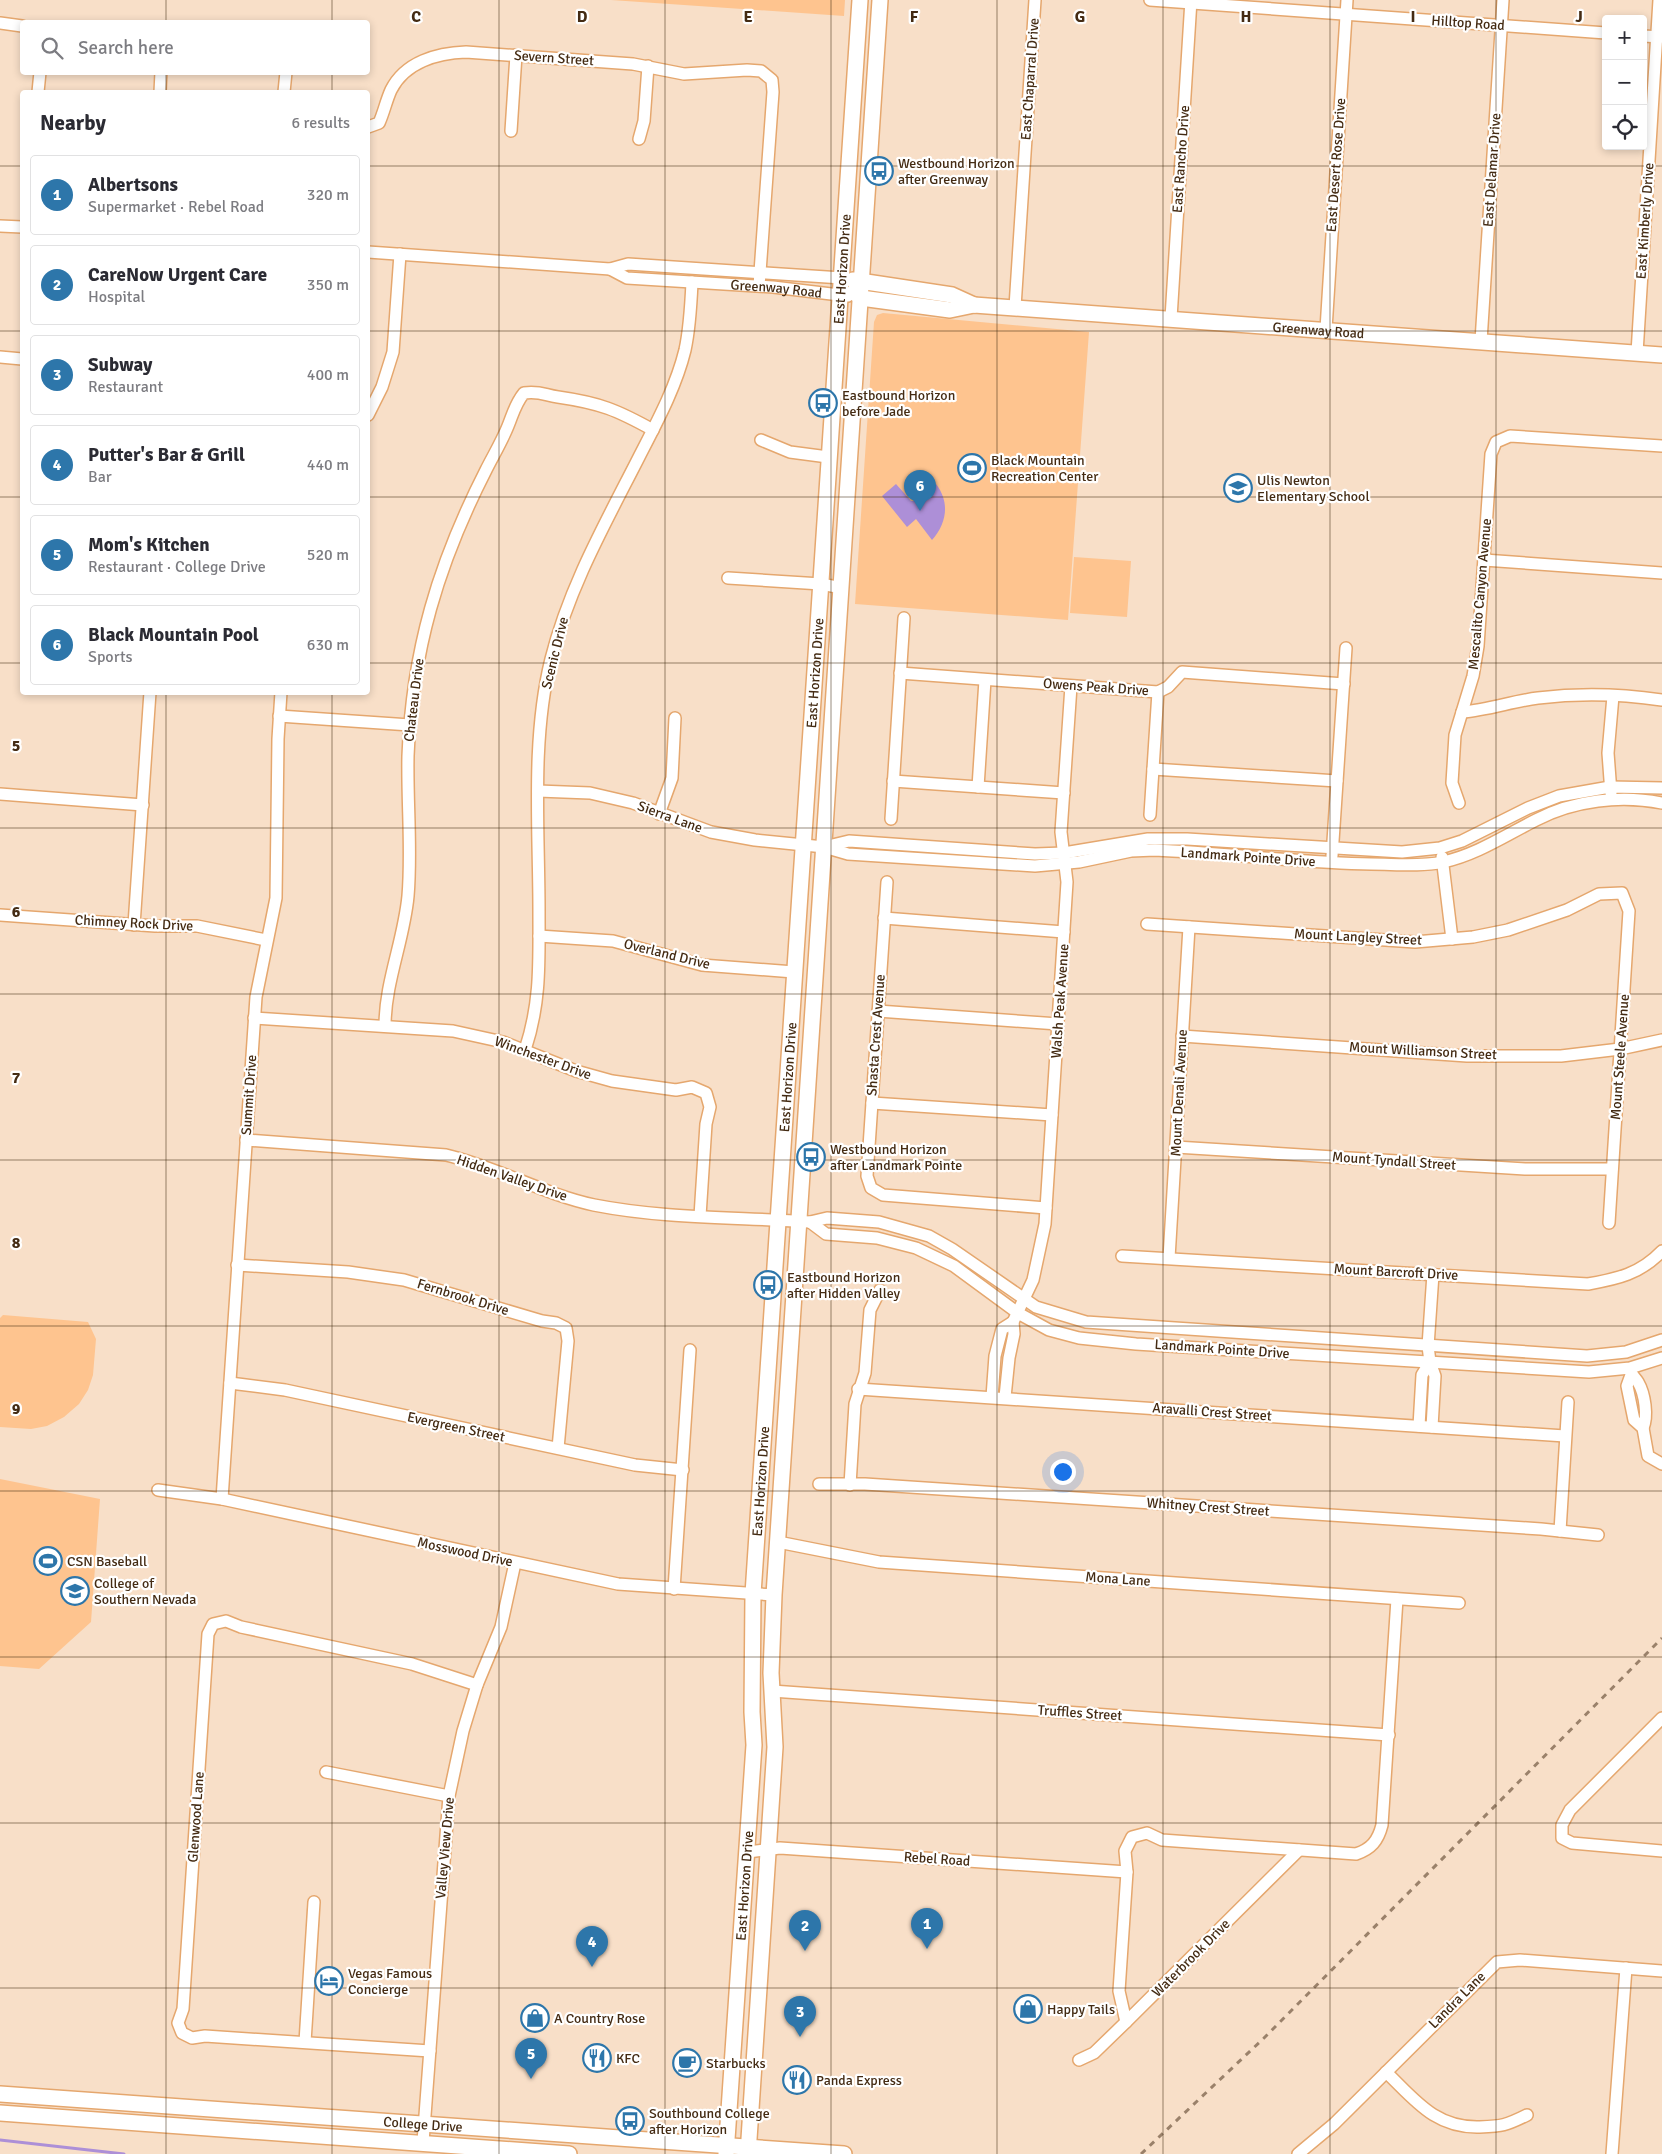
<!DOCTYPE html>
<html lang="en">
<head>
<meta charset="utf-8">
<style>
  body { margin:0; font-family:Signika,sans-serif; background:#f7f7f7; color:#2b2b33 }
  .controls { position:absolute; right:15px; top:15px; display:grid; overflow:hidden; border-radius:5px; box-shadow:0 2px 8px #0003 }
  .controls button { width:45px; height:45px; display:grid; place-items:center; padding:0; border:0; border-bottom:1px solid #e1e1e2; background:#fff; color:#2b2b33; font:25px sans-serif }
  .you { position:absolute; left:1062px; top:1471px; width:18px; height:18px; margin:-12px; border:4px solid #fff; border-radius:50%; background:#1a73e8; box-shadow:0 0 0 8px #1a73e833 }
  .badge { display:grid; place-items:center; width:32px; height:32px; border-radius:50%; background:#2d76aa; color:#fff; font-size:16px; font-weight:700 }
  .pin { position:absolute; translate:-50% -41px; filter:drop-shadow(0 1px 2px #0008) }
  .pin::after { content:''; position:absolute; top:26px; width:18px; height:15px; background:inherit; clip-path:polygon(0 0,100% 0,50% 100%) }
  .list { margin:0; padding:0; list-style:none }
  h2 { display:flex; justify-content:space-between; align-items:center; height:65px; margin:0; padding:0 20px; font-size:21px }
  h2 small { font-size:16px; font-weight:400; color:#7c7c81 }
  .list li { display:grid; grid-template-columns:32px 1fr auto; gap:15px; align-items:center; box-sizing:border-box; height:80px; margin:0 10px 10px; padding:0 10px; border:1px solid #e1e1e2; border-radius:5px }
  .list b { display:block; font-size:19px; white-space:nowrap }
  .list p { margin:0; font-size:16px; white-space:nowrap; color:#7c7c81 }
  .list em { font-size:16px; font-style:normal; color:#7c7c81 }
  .icon { flex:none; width:28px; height:28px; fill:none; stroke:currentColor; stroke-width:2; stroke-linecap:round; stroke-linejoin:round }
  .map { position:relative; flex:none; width:1662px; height:2154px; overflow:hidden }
  .search { position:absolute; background:#fff; box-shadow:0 2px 8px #0003; left:20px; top:20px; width:350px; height:55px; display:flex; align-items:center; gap:12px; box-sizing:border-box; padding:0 18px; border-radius:5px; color:#7c7c81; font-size:19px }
  .panel { position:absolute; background:#fff; box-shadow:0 2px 8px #0003; left:20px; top:90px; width:350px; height:605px; border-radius:5px }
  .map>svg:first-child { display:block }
</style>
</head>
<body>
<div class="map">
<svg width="1662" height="2154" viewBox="0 0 1662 2154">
  <rect width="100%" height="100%" fill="#f8dfc8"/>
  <!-- green -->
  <path fill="#fec48f" d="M611,0H845L844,16Z
    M883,313L1089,332L1068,620L855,604L874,322L877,315Z
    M1074,557L1131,561L1127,617L1070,613Z
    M3,1315L88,1322L96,1339L93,1375L88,1390L79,1404L64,1417L47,1426L31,1429L0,1427V1318Z
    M0,1479L100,1499L91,1622L39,1669L0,1666Z"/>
  <!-- water -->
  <path fill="#ad8fd7" d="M896,484L911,501H917L936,484C950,502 947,523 932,540L916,519L907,527L882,496Z"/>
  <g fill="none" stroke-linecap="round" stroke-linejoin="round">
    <!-- stream -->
    <path stroke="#ad8fd7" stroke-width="3" d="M0,2140L124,2154"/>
    <defs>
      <g id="minor">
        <path d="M1150,0L1606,33"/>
        <path d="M0,23L22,26"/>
        <path d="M1643,36L1662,37"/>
        <path d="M38,92L40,72"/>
        <path d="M160,92L161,72"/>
        <path d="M284,92L286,72"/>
        <path d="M368,127L379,123C384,112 386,101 391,90C405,62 437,53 466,52L633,64L684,74L747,70L761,71L772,80L773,92L759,286"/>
        <path d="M511,131L516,55"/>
        <path d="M639,139L644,121L648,66"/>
        <path d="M0,226L22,227"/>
        <path d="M368,252L610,269L628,264L842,278"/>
        <path id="s1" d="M610,269L627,278L773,287L848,296"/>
        <path d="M1015,307L1035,0"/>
        <path d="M1171,318L1191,0"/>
        <path d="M1326,329L1347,0"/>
        <path d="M1481,341L1503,0"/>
        <path d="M1637,353L1659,0"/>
        <path d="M0,357L22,359"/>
        <path d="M368,415L382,387L393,352L400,254"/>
        <path d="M761,440L790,452L828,457"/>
        <path d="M1484,560L1662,573"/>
        <path d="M728,578L821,584L842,588"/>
        <path d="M900,673L1158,692L1168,687L1182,672L1344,684"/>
        <path d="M1462,712C1488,710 1513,701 1538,698C1579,693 1621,694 1662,700"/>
        <path d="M279,716L410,725"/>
        <path d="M1153,769L1337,781"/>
        <path d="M893,781L1064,793"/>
        <path d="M978,787L985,680"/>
        <path d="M538,791L590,793L633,803L711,832L755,840L824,847L848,854L1035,866L1079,862L1131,851L1155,850C1227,853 1299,863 1371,864C1395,864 1419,867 1443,862C1476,855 1506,835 1536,820C1574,800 1621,795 1662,803"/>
        <path d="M1611,793L1608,753L1613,696"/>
        <path d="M0,794L143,805"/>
        <path d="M1459,803L1452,783L1455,735L1473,676L1478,646L1491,454L1496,442L1510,436L1662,446"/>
        <path d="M659,814L672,778L675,718"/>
        <path d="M1150,815L1158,692"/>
        <path d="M891,819L904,618"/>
        <path d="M824,847L849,841L1035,854L1064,853L1148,839H1187L1402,852L1440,848L1462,841L1528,808L1559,796L1610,787L1662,788"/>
        <path d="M1332,856L1346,648"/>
        <path d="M1442,857L1452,939"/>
        <path d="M887,882L867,1176L871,1188L883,1195L1046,1208"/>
        <path d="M0,915L155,926H197L266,940"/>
        <path d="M884,918L1064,932"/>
        <path d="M1147,924L1415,942L1473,937L1508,930L1567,910L1599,894L1622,893L1629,911L1609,1223"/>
        <path d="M134,925L150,692"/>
        <path d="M539,936L613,941L702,965L794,972"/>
        <path d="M878,1011L1058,1024"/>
        <path d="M254,1018L453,1031L503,1042L576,1071L612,1081L676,1090L692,1087L706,1093L710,1107L706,1124L700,1216"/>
        <path d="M385,1026C385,982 404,940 408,896C412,850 407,803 408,756C412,651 438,564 486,470C493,456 502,441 508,426C513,414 515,404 524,393C541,391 544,395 558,397C600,403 617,410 653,430"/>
        <path d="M1182,1036L1467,1056H1561L1620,1049L1662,1040"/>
        <path d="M525,1050C541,1002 539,961 539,911C539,828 531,740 551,659C569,587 606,522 639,457C657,422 676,387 685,350C690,327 691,304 692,282"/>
        <path d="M872,1103L1052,1115"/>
        <path d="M246,1140L446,1155C497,1167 543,1194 594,1205C665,1219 739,1217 810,1222L827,1218L879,1222L929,1236L952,1249L1036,1307L1086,1322L1587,1356L1626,1352L1662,1340"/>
        <path d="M1176,1147L1525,1169H1612"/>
        <path d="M810,1222L826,1234L877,1238L916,1248L954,1266L1018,1313L1049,1330L1079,1338L1136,1344L1589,1372L1630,1368L1662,1358"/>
        <path d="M1122,1256L1588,1284C1617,1279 1640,1274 1662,1251"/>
        <path d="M1169,1258L1189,927"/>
        <path d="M237,1265L348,1272L404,1280L542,1321L556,1323L566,1328L568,1341L558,1448"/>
        <path d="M1630,1369C1631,1375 1635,1377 1638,1382C1645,1394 1648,1416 1643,1428"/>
        <path d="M1631,1375L1627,1386L1634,1420L1643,1428L1648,1456L1662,1464"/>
        <path d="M230,1383L285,1390L635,1465L683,1470"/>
        <path d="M858,1389L1565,1436"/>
        <path d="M992,1397L995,1356L1002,1329L1013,1322"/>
        <path d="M1005,1397L1009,1358L1014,1334L1013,1322L1033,1280L1045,1224L1067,882L1061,832L1071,686"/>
        <path d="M1419,1426L1422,1375L1430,1362"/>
        <path d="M1432,1427L1435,1376L1430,1362L1428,1346L1433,1274"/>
        <path d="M819,1484H865L1541,1529L1598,1535"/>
        <path d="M850,1485L855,1404L865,1373L870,1310L880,1290"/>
        <path d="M158,1490L222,1499L618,1584L774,1595"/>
        <path d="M222,1499L256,997L276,898L278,739L281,692"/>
        <path d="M1560,1531L1568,1402"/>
        <path d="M778,1542L879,1562L1459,1603"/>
        <path d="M674,1589L690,1350"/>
        <path d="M772,1691L1389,1735"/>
        <path d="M1662,1718L1570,1810L1562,1825V1838L1572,1843L1662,1851"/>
        <path d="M326,1772L449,1796"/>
        <path d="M748,1852L780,1848L1127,1872"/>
        <path d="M1126,2022L1119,1991L1127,1872L1125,1851L1132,1837L1147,1833L1162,1840L1356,1854C1371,1849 1378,1841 1382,1825L1397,1599"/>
        <path d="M305,2042L314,1902"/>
        <path d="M430,2051L205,2036L192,2038L182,2033L178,2023L183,2009L208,1634L213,1624L226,1621L241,1627L412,1664L477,1685"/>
        <path d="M1079,2060L1094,2053L1126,2022L1299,1850"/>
        <path d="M1386,2072C1415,2100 1435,2128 1479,2127C1502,2126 1505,2126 1527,2115"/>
        <path d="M423,2142L449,1796L463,1731L477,1685L501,1627L515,1563"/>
        <path d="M1298,2154L1334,2124L1497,1962L1520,1960L1662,1971"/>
        <path d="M1612,2154L1626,1968"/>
      </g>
      <g id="major">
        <path d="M853,280L952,295L974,305"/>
        <path id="s2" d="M854,292L861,298L950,310L974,305L1662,355"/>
        <path id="s3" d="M0,2094L844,2154"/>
        <path d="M0,2113L569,2154"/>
        <path id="s4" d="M726,2154L754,1745L752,1712L753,1594L860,0"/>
        <path d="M748,2154L775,1747L771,1673L774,1595L880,0"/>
      </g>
    </defs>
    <!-- minor casing -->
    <use href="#minor" stroke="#e5a76e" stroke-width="14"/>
    <!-- major casing -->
    <use href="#major" stroke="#e5a76e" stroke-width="18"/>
    <!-- minor -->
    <use href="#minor" stroke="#fff" stroke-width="11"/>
    <!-- major -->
    <use href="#major" stroke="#fff" stroke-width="15"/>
    <!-- rail -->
    <path stroke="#9a816a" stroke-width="3" stroke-dasharray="6 6" stroke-linecap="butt" d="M1141,2154L1264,2038L1662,1638"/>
  </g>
  <!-- grid -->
  <path fill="none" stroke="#442b13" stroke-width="1" stroke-opacity="0.55" d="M166,0V22M332,0V22M499,0V2154M665,0V2154M831,0V2154M997,0V2154M1163,0V2154M1330,0V2154M1496,0V2154M166,72V92M332,72V92M0,166H22M368,166H1662M0,331H22M368,331H1662M0,497H22M368,497H1662M0,663H22M368,663H1662M166,692V2154M332,692V2154M0,828H1662M0,994H1662M0,1160H1662M0,1326H1662M0,1491H1662M0,1657H1662M0,1823H1662M0,1988H1662"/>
  <!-- icons -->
  <defs>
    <symbol id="bus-ring" viewBox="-11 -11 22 22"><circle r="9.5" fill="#fff" stroke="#2d76aa" stroke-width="1.5"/><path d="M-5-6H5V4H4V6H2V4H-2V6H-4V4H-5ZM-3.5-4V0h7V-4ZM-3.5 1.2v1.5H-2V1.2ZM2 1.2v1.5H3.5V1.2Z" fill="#2d76aa"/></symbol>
    <symbol id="stadium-ring" viewBox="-11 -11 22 22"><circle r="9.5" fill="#fff" stroke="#2d76aa" stroke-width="1.5"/><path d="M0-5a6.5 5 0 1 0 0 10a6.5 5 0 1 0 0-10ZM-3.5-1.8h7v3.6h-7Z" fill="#2d76aa"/></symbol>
    <symbol id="school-ring" viewBox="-11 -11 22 22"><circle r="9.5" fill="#fff" stroke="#2d76aa" stroke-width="1.5"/><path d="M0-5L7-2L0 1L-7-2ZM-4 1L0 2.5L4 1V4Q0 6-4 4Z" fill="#2d76aa"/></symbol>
    <symbol id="university-ring" viewBox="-11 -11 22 22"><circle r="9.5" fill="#fff" stroke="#2d76aa" stroke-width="1.5"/><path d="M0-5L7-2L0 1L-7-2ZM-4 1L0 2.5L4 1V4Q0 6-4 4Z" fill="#2d76aa"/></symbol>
    <symbol id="hotel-ring" viewBox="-11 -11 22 22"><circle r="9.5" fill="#fff" stroke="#2d76aa" stroke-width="1.5"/><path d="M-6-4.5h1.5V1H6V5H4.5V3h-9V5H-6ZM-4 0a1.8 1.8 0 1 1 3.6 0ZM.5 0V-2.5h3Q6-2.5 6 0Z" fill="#2d76aa"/></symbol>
    <symbol id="shop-ring" viewBox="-11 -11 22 22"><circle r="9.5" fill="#fff" stroke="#2d76aa" stroke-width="1.5"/><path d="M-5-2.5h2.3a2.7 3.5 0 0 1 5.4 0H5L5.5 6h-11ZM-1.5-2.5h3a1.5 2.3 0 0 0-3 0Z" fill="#2d76aa"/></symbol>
    <symbol id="restaurant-ring" viewBox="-11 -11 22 22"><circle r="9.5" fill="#fff" stroke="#2d76aa" stroke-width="1.5"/><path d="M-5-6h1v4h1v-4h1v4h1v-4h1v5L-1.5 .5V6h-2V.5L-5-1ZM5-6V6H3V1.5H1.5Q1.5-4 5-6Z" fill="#2d76aa"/></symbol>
    <symbol id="cafe-ring" viewBox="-11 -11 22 22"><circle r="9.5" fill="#fff" stroke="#2d76aa" stroke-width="1.5"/><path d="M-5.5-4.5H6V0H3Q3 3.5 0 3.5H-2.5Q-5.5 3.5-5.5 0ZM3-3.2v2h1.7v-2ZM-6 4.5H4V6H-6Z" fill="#2d76aa"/></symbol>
  </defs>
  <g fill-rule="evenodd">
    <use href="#bus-ring" x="863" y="155" width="32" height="32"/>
    <use href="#bus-ring" x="807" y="387" width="32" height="32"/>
    <use href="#stadium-ring" x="956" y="452" width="32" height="32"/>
    <use href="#school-ring" x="1222" y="472" width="32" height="32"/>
    <use href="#bus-ring" x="795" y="1141" width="32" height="32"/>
    <use href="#bus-ring" x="752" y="1269" width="32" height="32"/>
    <use href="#stadium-ring" x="32" y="1545" width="32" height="32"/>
    <use href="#university-ring" x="59" y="1575" width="32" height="32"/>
    <use href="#hotel-ring" x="313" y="1965" width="32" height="32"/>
    <use href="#shop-ring" x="1012" y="1993" width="32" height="32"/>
    <use href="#shop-ring" x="519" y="2002" width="32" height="32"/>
    <use href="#restaurant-ring" x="581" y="2042" width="32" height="32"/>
    <use href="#cafe-ring" x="671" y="2047" width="32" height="32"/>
    <use href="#restaurant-ring" x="781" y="2064" width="32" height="32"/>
    <use href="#bus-ring" x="614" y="2105" width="32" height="32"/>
  </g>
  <g text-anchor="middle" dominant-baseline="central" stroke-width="4.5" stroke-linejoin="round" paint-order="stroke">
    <!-- street labels -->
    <g font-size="14" fill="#442b13" stroke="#fff">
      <text transform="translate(1468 23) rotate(4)">Hilltop Road</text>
      <text transform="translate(554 58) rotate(4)">Severn Street</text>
      <text transform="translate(1030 79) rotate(-86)">East Chaparral Drive</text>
      <text transform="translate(1181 159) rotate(-86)">East Rancho Drive</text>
      <text transform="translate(1336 165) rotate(-86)">East Desert Rose Drive</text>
      <text transform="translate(1492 170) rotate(-86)">East Delamar Drive</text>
      <text transform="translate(1645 221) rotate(-86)">East Kimberly Drive</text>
      <text stroke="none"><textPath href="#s4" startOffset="1889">East Horizon Drive</textPath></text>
      <text stroke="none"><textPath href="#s1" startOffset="169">Greenway Road</textPath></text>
      <text stroke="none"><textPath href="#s2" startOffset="469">Greenway Road</textPath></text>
      <text transform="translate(1480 594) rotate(-85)">Mescalito Canyon Avenue</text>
      <text transform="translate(555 653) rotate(-76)">Scenic Drive</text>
      <text stroke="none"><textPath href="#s4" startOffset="1484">East Horizon Drive</textPath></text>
      <text transform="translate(1096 687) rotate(4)">Owens Peak Drive</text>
      <text transform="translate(414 700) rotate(-83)">Chateau Drive</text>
      <text transform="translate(670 817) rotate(20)">Sierra Lane</text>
      <text transform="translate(1248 857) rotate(4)">Landmark Pointe Drive</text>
      <text transform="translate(134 923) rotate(3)">Chimney Rock Drive</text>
      <text transform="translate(1358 937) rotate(3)">Mount Langley Street</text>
      <text transform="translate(667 954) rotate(14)">Overland Drive</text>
      <text transform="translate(1060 1001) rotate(-86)">Walsh Peak Avenue</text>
      <text transform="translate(876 1035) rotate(-86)">Shasta Crest Avenue</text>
      <text transform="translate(1423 1051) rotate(3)">Mount Williamson Street</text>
      <text transform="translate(1620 1057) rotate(-86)">Mount Steele Avenue</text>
      <text transform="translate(543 1058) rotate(20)">Winchester Drive</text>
      <text stroke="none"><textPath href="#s4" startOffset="1079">East Horizon Drive</textPath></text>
      <text transform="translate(1179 1093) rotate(-87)">Mount Denali Avenue</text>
      <text transform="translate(249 1095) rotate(-86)">Summit Drive</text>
      <text transform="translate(1394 1161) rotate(4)">Mount Tyndall Street</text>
      <text transform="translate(512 1178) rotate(19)">Hidden Valley Drive</text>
      <text transform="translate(1396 1272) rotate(3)">Mount Barcroft Drive</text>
      <text transform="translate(463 1297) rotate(17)">Fernbrook Drive</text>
      <text transform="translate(1222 1349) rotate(4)">Landmark Pointe Drive</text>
      <text transform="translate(1212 1412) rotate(4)">Aravalli Crest Street</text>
      <text transform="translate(456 1427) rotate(12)">Evergreen Street</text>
      <text stroke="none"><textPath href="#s4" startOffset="674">East Horizon Drive</textPath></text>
      <text transform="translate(1208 1507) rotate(4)">Whitney Crest Street</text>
      <text transform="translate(465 1552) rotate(12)">Mosswood Drive</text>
      <text transform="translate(1118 1579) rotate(4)">Mona Lane</text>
      <text transform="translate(1080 1713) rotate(4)">Truffles Street</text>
      <text transform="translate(196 1817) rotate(-86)">Glenwood Lane</text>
      <text transform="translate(445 1848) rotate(-85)">Valley View Drive</text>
      <text transform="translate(937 1859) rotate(4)">Rebel Road</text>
      <text stroke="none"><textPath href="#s4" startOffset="269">East Horizon Drive</textPath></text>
      <text transform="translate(1191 1958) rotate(-45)">Waterbrook Drive</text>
      <text transform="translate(1457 2000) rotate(-45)">Landra Lane</text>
      <text stroke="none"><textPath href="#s3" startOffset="424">College Drive</textPath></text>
    </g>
    <!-- poi labels -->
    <g font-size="14" fill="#442b13" stroke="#fff" text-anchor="start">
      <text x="898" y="163">Westbound Horizon<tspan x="898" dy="16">after Greenway</tspan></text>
      <text x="842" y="395">Eastbound Horizon<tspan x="842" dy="16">before Jade</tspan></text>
      <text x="991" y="460">Black Mountain<tspan x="991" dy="16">Recreation Center</tspan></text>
      <text x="1257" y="480">Ulis Newton<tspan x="1257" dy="16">Elementary School</tspan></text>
      <text x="830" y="1149">Westbound Horizon<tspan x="830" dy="16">after Landmark Pointe</tspan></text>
      <text x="787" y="1277">Eastbound Horizon<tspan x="787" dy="16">after Hidden Valley</tspan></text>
      <text x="67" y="1561">CSN Baseball</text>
      <text x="94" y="1583">College of<tspan x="94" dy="16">Southern Nevada</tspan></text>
      <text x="348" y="1973">Vegas Famous<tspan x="348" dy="16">Concierge</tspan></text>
      <text x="1047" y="2009">Happy Tails</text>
      <text x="554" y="2018">A Country Rose</text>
      <text x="616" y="2058">KFC</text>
      <text x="706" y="2063">Starbucks</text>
      <text x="816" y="2080">Panda Express</text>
      <text x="649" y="2113">Southbound College<tspan x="649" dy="16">after Horizon</tspan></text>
    </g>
  </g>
  <g font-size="16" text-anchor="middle" font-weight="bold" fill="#442b13" stroke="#fff" stroke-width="4.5" stroke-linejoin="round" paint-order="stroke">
    <text x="416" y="22">C</text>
    <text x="582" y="22">D</text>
    <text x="748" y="22">E</text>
    <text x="914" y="22">F</text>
    <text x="1080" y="22">G</text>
    <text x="1246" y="22">H</text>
    <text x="1413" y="22">I</text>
    <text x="1579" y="22">J</text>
    <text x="16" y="751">5</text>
    <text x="16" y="917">6</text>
    <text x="16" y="1083">7</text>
    <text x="16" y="1248">8</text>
    <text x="16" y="1414">9</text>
  </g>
</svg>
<div class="controls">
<button>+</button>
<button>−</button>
<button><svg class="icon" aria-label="locate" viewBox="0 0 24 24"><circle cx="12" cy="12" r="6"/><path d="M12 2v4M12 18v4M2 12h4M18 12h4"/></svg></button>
</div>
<div class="you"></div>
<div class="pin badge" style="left:927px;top:1949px">1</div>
<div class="pin badge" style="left:805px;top:1951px">2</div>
<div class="pin badge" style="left:800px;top:2037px">3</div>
<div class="pin badge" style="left:592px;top:1967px">4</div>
<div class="pin badge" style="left:531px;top:2079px">5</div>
<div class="pin badge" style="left:920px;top:511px">6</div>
<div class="search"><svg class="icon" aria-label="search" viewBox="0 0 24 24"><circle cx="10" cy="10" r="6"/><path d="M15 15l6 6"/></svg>Search here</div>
<section class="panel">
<h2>Nearby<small>6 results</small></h2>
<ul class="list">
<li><span class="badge">1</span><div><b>Albertsons</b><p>Supermarket · Rebel Road</p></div><em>320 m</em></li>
<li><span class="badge">2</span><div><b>CareNow Urgent Care</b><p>Hospital</p></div><em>350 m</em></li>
<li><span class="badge">3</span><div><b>Subway</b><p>Restaurant</p></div><em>400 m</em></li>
<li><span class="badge">4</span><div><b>Putter's Bar &amp; Grill</b><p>Bar</p></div><em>440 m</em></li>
<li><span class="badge">5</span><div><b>Mom's Kitchen</b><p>Restaurant · College Drive</p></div><em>520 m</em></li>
<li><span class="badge">6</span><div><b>Black Mountain Pool</b><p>Sports</p></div><em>630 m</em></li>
</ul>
</section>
</div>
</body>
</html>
